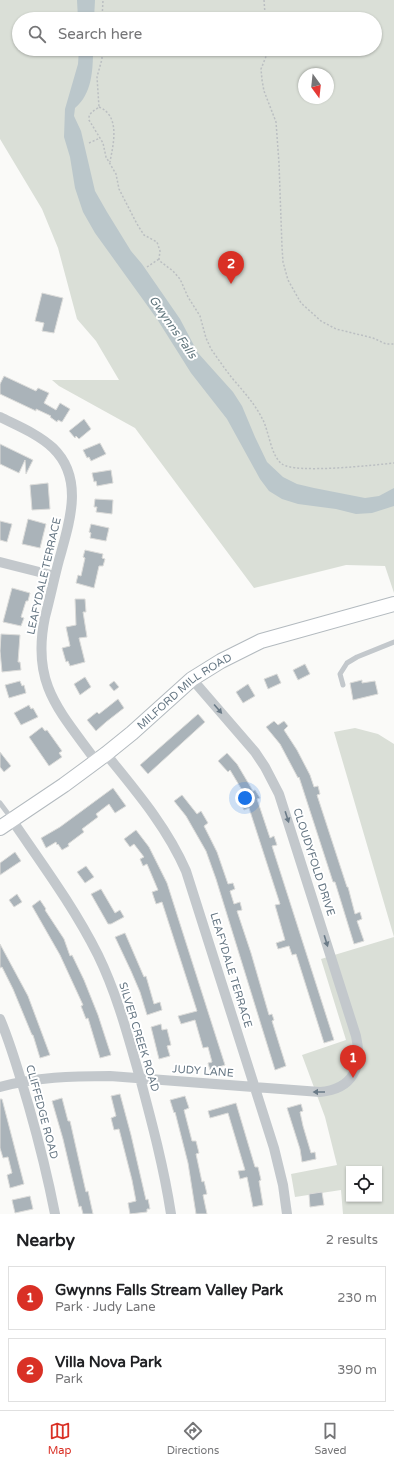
<!DOCTYPE html>
<html lang="en">
<head>
<meta charset="utf-8">
<style>
  body { margin:0; font-family:"Varela Round",sans-serif; background:#f6f6f6; color:#202124 }
  .controls { position:absolute; right:12px; bottom:12px; display:grid; overflow:hidden; border-radius:0px; box-shadow:0 1px 3px #0004 }
  .controls button { width:36px; height:36px; display:grid; place-items:center; padding:0; border:0; border-bottom:1px solid #e0e0e0; background:#fff; color:#202124; font:20px sans-serif }
  .compass { position:absolute; left:298px; top:68px; width:36px; height:36px; border-radius:50%; background:#fff; box-shadow:0 1px 3px #0004; rotate:165deg }
  .you { position:absolute; left:245px; top:798px; width:14px; height:14px; margin:-10px; border:3px solid #fff; border-radius:50%; background:#1a73e8; box-shadow:0 0 0 6px #1a73e833 }
  .badge { display:grid; place-items:center; width:26px; height:26px; border-radius:50%; background:#d93025; color:#fff; font-size:13px; font-weight:700 }
  .pin { position:absolute; translate:-50% -33px; filter:drop-shadow(0 1px 2px #0008) }
  .pin::after { content:''; position:absolute; top:21px; width:14px; height:12px; background:inherit; clip-path:polygon(0 0,100% 0,50% 100%) }
  .list { margin:0; padding:0; list-style:none }
  h2 { display:flex; justify-content:space-between; align-items:center; height:52px; margin:0; padding:0 16px; font-size:17px }
  h2 small { font-size:13px; font-weight:400; color:#757577 }
  .list li { display:grid; grid-template-columns:26px 1fr auto; gap:12px; align-items:center; box-sizing:border-box; height:64px; margin:0 8px 8px; padding:0 8px; border:1px solid #e0e0e0; border-radius:0px }
  .list b { display:block; font-size:15px; white-space:nowrap }
  .list p { margin:0; font-size:13px; white-space:nowrap; color:#757577 }
  .list em { font-size:13px; font-style:normal; color:#757577 }
  .icon { flex:none; width:22px; height:22px; fill:none; stroke:currentColor; stroke-width:2; stroke-linecap:round; stroke-linejoin:round }
  .map { position:relative; flex:none; width:394px; height:1214px; overflow:hidden }
  .search { position:absolute; background:#fff; box-shadow:0 1px 3px #0004; left:12px; right:12px; top:12px; height:44px; display:flex; align-items:center; gap:10px; box-sizing:border-box; padding:0 14px; border-radius:22px; color:#757577; font-size:15px }
  .sheet { height:196px; background:#fff }
  nav { display:flex; justify-content:space-around; align-items:center; box-sizing:border-box; height:56px; border-top:1px solid #e0e0e0; background:#fff; font-size:11px; color:#757577 }
  nav a { display:grid; justify-items:center; gap:2px }
  nav .on { color:#d93025 }
  .map>svg:first-child { display:block }
</style>
</head>
<body>
<div class="map">
<svg width="394" height="1214" viewBox="0 0 394 1214">
  <rect width="100%" height="100%" fill="#fafaf8"/>
  <!-- green -->
  <path fill="#dadfd7" fill-rule="evenodd" d="M0,0H394V593L385,566L346,565L254,588L135,428L59,386L52,380H119L96,341L77,319L58,248L42,209L0,139ZM19,19H375V49H19ZM304,74H328V98H304Z
    M355,728L378,734L394,744V1214H343L341,1190L295,1197L291,1174L337,1165L325,1117L302,1055L346,1040L321,959L394,937L334,732ZM349,1169H379V1199H349Z"/>
  <!-- water -->
  <path fill="#bbc7cb" d="M77,0H95L94,19H78Z
    M79,49H93C93,70 92,94 75,108L74,116L81,131L95,191L107,212L131,251L142,264L180,319L198,353L233,392L242,406L255,437L267,462L283,477L297,484L314,488L365,498L379,496L394,488V506L372,513L356,514L336,509L298,504L282,499L269,491L260,479L227,419L191,373L157,319L95,233L83,212L75,188L70,157L64,137L65,109L78,64Z"/>
  <!-- building -->
  <path fill="#aab3b9" stroke="#dcdcda" d="M42,293L63,298L54,333L42,331L44,323L35,321Z
    M4,376L36,391L38,388L49,393L44,403L56,410L60,403L70,409L62,422L58,420L57,422L50,417L51,416L36,409V411L0,394V384Z
    M84,419L91,429L79,439L76,436L75,438L69,431Z
    M100,443L106,454L91,461L89,457L87,458L83,450Z
    M0,444L33,460L26,474L25,460L19,473L0,464Z
    M111,470L113,483L97,486L96,481L94,482L92,473Z
    M48,483L50,509L32,510L30,485Z
    M95,499L113,500L112,514L96,512L97,507H94Z
    M28,519L46,524L40,548L22,544Z
    M0,521L12,524L7,542L0,540Z
    M91,524L109,528L106,541L90,538L91,533L89,532Z
    M85,550L103,554L102,558L105,559L103,566H99L94,588L76,583L78,575L81,576L85,558L83,557Z
    M12,588L30,593L28,601H26L21,617L24,618L21,626L3,622Z
    M75,599H85L86,612H83L87,637L79,638L85,662L70,666L68,661L66,662L62,648L70,646L66,627L76,625Z
    M1,634L20,635L18,662H20L21,670L2,672L0,651Z
    M305,664L310,674L298,680L293,670Z
    M277,674L281,683L268,689L264,679Z
    M85,677L91,687L80,695L74,684Z
    M362,680V683L375,681L378,694L353,700L350,683Z
    M20,681L22,686L24,685L26,693L9,698L5,685Z
    M114,681L119,687L114,691L109,685Z
    M248,684L255,696L243,703L236,692Z
    M118,699L124,708L106,722L96,731L87,720L97,712L99,714Z
    M29,705L31,709L33,708L38,717L21,725L14,713Z
    M198,714L205,722L148,774L140,765Z
    M274,721L278,725L284,721L288,726L284,730L297,750L310,775L314,787L318,786L320,794L317,795L347,887H348L355,914L360,912L362,919L357,921L364,941L354,944L335,882H333L299,777L298,778L280,744L266,727Z
    M42,727L45,731L47,730L62,751L59,753L62,757L49,766L29,737Z
    M0,752L11,766L4,772L0,767Z
    M227,753L237,764L253,791L255,790L260,798L257,799L270,838L274,836L277,845L272,846L334,1040L324,1043L296,954L292,955L289,946L278,949L276,943L285,940L275,905L280,904L249,808L244,810L241,804L246,801L243,796L245,795L230,770L228,772L218,761Z
    M113,788L126,806L115,813L109,804L96,814L98,817L82,829L84,832L68,844L69,846L62,850L58,844L57,845L56,842L46,848L41,838L60,827Z
    M182,795L197,814L201,811L208,823L204,826L217,852L228,884L233,883L235,889L230,891L234,904L240,902L242,910L237,911L251,953L269,1015L272,1014L274,1020L272,1021L286,1066L275,1070L216,879L206,851L186,816L174,801Z
    M136,830L149,847L167,883L225,1065L210,1070L208,1063L212,1062L208,1047L203,1048L195,1020L181,1024L178,1016L197,1011L162,902L156,904L152,892L158,890L147,864L143,866L140,859L144,857L134,844L130,847L124,839Z
    M15,852L21,861L0,875V863Z
    M86,866L94,877L85,883L77,872Z
    M101,889L115,913L120,910L124,917L111,924H108L91,894Z
    M17,894L22,902L14,907L9,900Z
    M40,900L46,909L45,910L64,939L70,956L72,955L84,980L98,1015L111,1055L100,1058L88,1018L86,1019L81,1006L83,1005L60,955L32,906Z
    M125,933L144,977L146,976L154,1004L160,1002L162,1010L147,1015L140,992L131,971L115,937Z
    M0,944L28,996L50,1055L40,1058L33,1035H32L13,989L2,967L0,968Z
    M161,1024L162,1030L167,1029L171,1045L167,1046L170,1056L159,1059L151,1027Z
    M120,1094L131,1135L146,1200L148,1199L150,1209H147V1212L130,1214L128,1203L136,1201L132,1180L119,1129L114,1130L111,1118L116,1116L111,1096Z
    M185,1096L189,1108L184,1110L192,1141H196L199,1153L196,1154L202,1182L204,1181L207,1194L203,1195L207,1214H196L188,1163L175,1112L174,1113L170,1100Z
    M62,1098L68,1121H70L86,1192L88,1191L93,1214H83L81,1206L79,1207L63,1139L52,1101Z
    M0,1099H2L24,1184L10,1188L7,1175L12,1173L8,1157L3,1158L0,1148Z
    M236,1103L255,1167H258L261,1180L259,1181L263,1205L253,1207L247,1177L240,1179L238,1171L245,1170L228,1113L210,1118L208,1111Z
    M301,1104L303,1111L300,1112L303,1126L311,1153L315,1152L316,1159L302,1162L300,1149L287,1108Z
    M322,1192L324,1205L310,1207L309,1194Z
    M30,1196L33,1209L15,1213L12,1200Z"/>
  <g fill="none" stroke-linecap="round" stroke-linejoin="round">
    <defs>
      <g id="secondary">
        <path id="s1" d="M0,828L64,785L106,754L132,733L192,679L221,661L261,641L394,604"/>
      </g>
    </defs>
    <!-- secondary casing -->
    <use href="#secondary" stroke="#b3babf" stroke-width="16"/>
    <!-- path -->
    <path stroke="#bbbfc2" stroke-width="1.5" stroke-dasharray="2 2" stroke-linecap="butt" d="M264,0L265,14L269,19
      M102,19L103,0
      M102,49V59L97,77L99,107C94,111 88,113 89,120L103,143L106,157L116,174L119,189L137,224L144,235L157,242L160,251L159,259L161,262L173,271L180,279L188,297L200,316L206,338L211,349C218,359 225,369 232,378C244,392 255,404 263,420C269,432 271,456 282,464C295,474 375,465 394,463
      M269,49L261,69L262,80L264,91L276,122L279,163L282,247L283,262L288,280L301,303L321,321L336,329L373,338L386,344H394
      M99,107C121,116 113,145 110,162
      M89,143L100,138
      M147,267L159,259"/>
    <!-- lane -->
    <path stroke="#c3c8cc" stroke-width="5" d="M343,685L340,674L347,663L357,657L394,642
      M0,803L12,819"/>
    <!-- street -->
    <path stroke="#c3c8cc" stroke-width="10" d="M0,417C18,426 38,434 53,448C85,479 69,524 59,560C54,579 50,598 45,617C31,684 59,710 96,761
      M0,562L55,576
      M106,754C136,791 167,827 186,871L274,1148L283,1185L287,1214
      M12,820C42,864 74,907 98,955C117,994 128,1036 140,1078C152,1123 164,1168 171,1214
      M0,1019C12,1047 20,1077 29,1107C39,1142 48,1178 55,1214
      M0,1087C36,1077 72,1076 110,1076L320,1092C353,1089 363,1067 356,1036L279,794L265,767L255,752L192,679"/>
    <!-- secondary -->
    <use href="#secondary" stroke="#fff" stroke-width="14"/>
  </g>
  <!-- one-way arrows -->
  <defs><path id="oneway-solid" d="M-6-.8H1V-3.2L6.5 0L1 3.2V.8H-6Z"/></defs>
  <g fill="#6a7a87">
    <use href="#oneway-solid" transform="translate(218 709) rotate(49)"/>
    <use href="#oneway-solid" transform="translate(287 817) rotate(72)"/>
    <use href="#oneway-solid" transform="translate(326 941) rotate(73)"/>
    <use href="#oneway-solid" transform="translate(319 1092) rotate(-180)"/>
  </g>
  <g text-anchor="middle" dominant-baseline="central" stroke-width="4" stroke-linejoin="round" paint-order="stroke">
    <!-- street labels -->
    <g font-size="11" fill="#657683" stroke="#fff">
      <text transform="translate(44 576) rotate(-77)">LEAFYDALE TERRACE</text>
      <text stroke="none"><textPath href="#s1" startOffset="230">MILFORD MILL ROAD</textPath></text>
      <text transform="translate(314 862) rotate(72)">CLOUDYFOLD DRIVE</text>
      <text transform="translate(231 970) rotate(73)">LEAFYDALE TERRACE</text>
      <text transform="translate(139 1037) rotate(73)">SILVER CREEK ROAD</text>
      <text transform="translate(203 1071) rotate(4)">JUDY LANE</text>
      <text transform="translate(42 1112) rotate(75)">CLIFFEDGE ROAD</text>
    </g>
    <!-- water labels -->
    <g font-size="12" font-style="italic" fill="#60757c" stroke="#fff">
      <text transform="translate(173 327) rotate(55)">Gwynns Falls</text>
    </g>
  </g>
</svg>
<div class="controls">
<button><svg class="icon" aria-label="locate" viewBox="0 0 24 24"><circle cx="12" cy="12" r="6"/><path d="M12 2v4M12 18v4M2 12h4M18 12h4"/></svg></button>
</div>
<svg class="compass" viewBox="-18 -18 36 36"><path d="M0-13l5 13h-10z" fill="#e53935"/><path d="M0 13l5-13h-10z" fill="#757577"/></svg>
<div class="you"></div>
<div class="pin badge" style="left:353px;top:1078px">1</div>
<div class="pin badge" style="left:231px;top:284px">2</div>
<div class="search"><svg class="icon" aria-label="search" viewBox="0 0 24 24"><circle cx="10" cy="10" r="6"/><path d="M15 15l6 6"/></svg>Search here</div>
</div>
<section class="sheet">
<h2>Nearby<small>2 results</small></h2>
<ul class="list">
<li><span class="badge">1</span><div><b>Gwynns Falls Stream Valley Park</b><p>Park · Judy Lane</p></div><em>230 m</em></li>
<li><span class="badge">2</span><div><b>Villa Nova Park</b><p>Park</p></div><em>390 m</em></li>
</ul>
</section>
<nav>
<a class="on"><svg class="icon" aria-label="map" viewBox="0 0 24 24"><path d="M3 6l6-2 6 2 6-2v14l-6 2-6-2-6 2zM9 4v14M15 6v14"/></svg>Map</a>
<a><svg class="icon" aria-label="directions" viewBox="0 0 24 24"><path d="M12 3l9 9-9 9-9-9zM9 14v-3h6M13 9l2 2-2 2"/></svg>Directions</a>
<a><svg class="icon" aria-label="saved" viewBox="0 0 24 24"><path d="M7 4h10v16l-5-4-5 4z"/></svg>Saved</a>
</nav>
</body>
</html>
